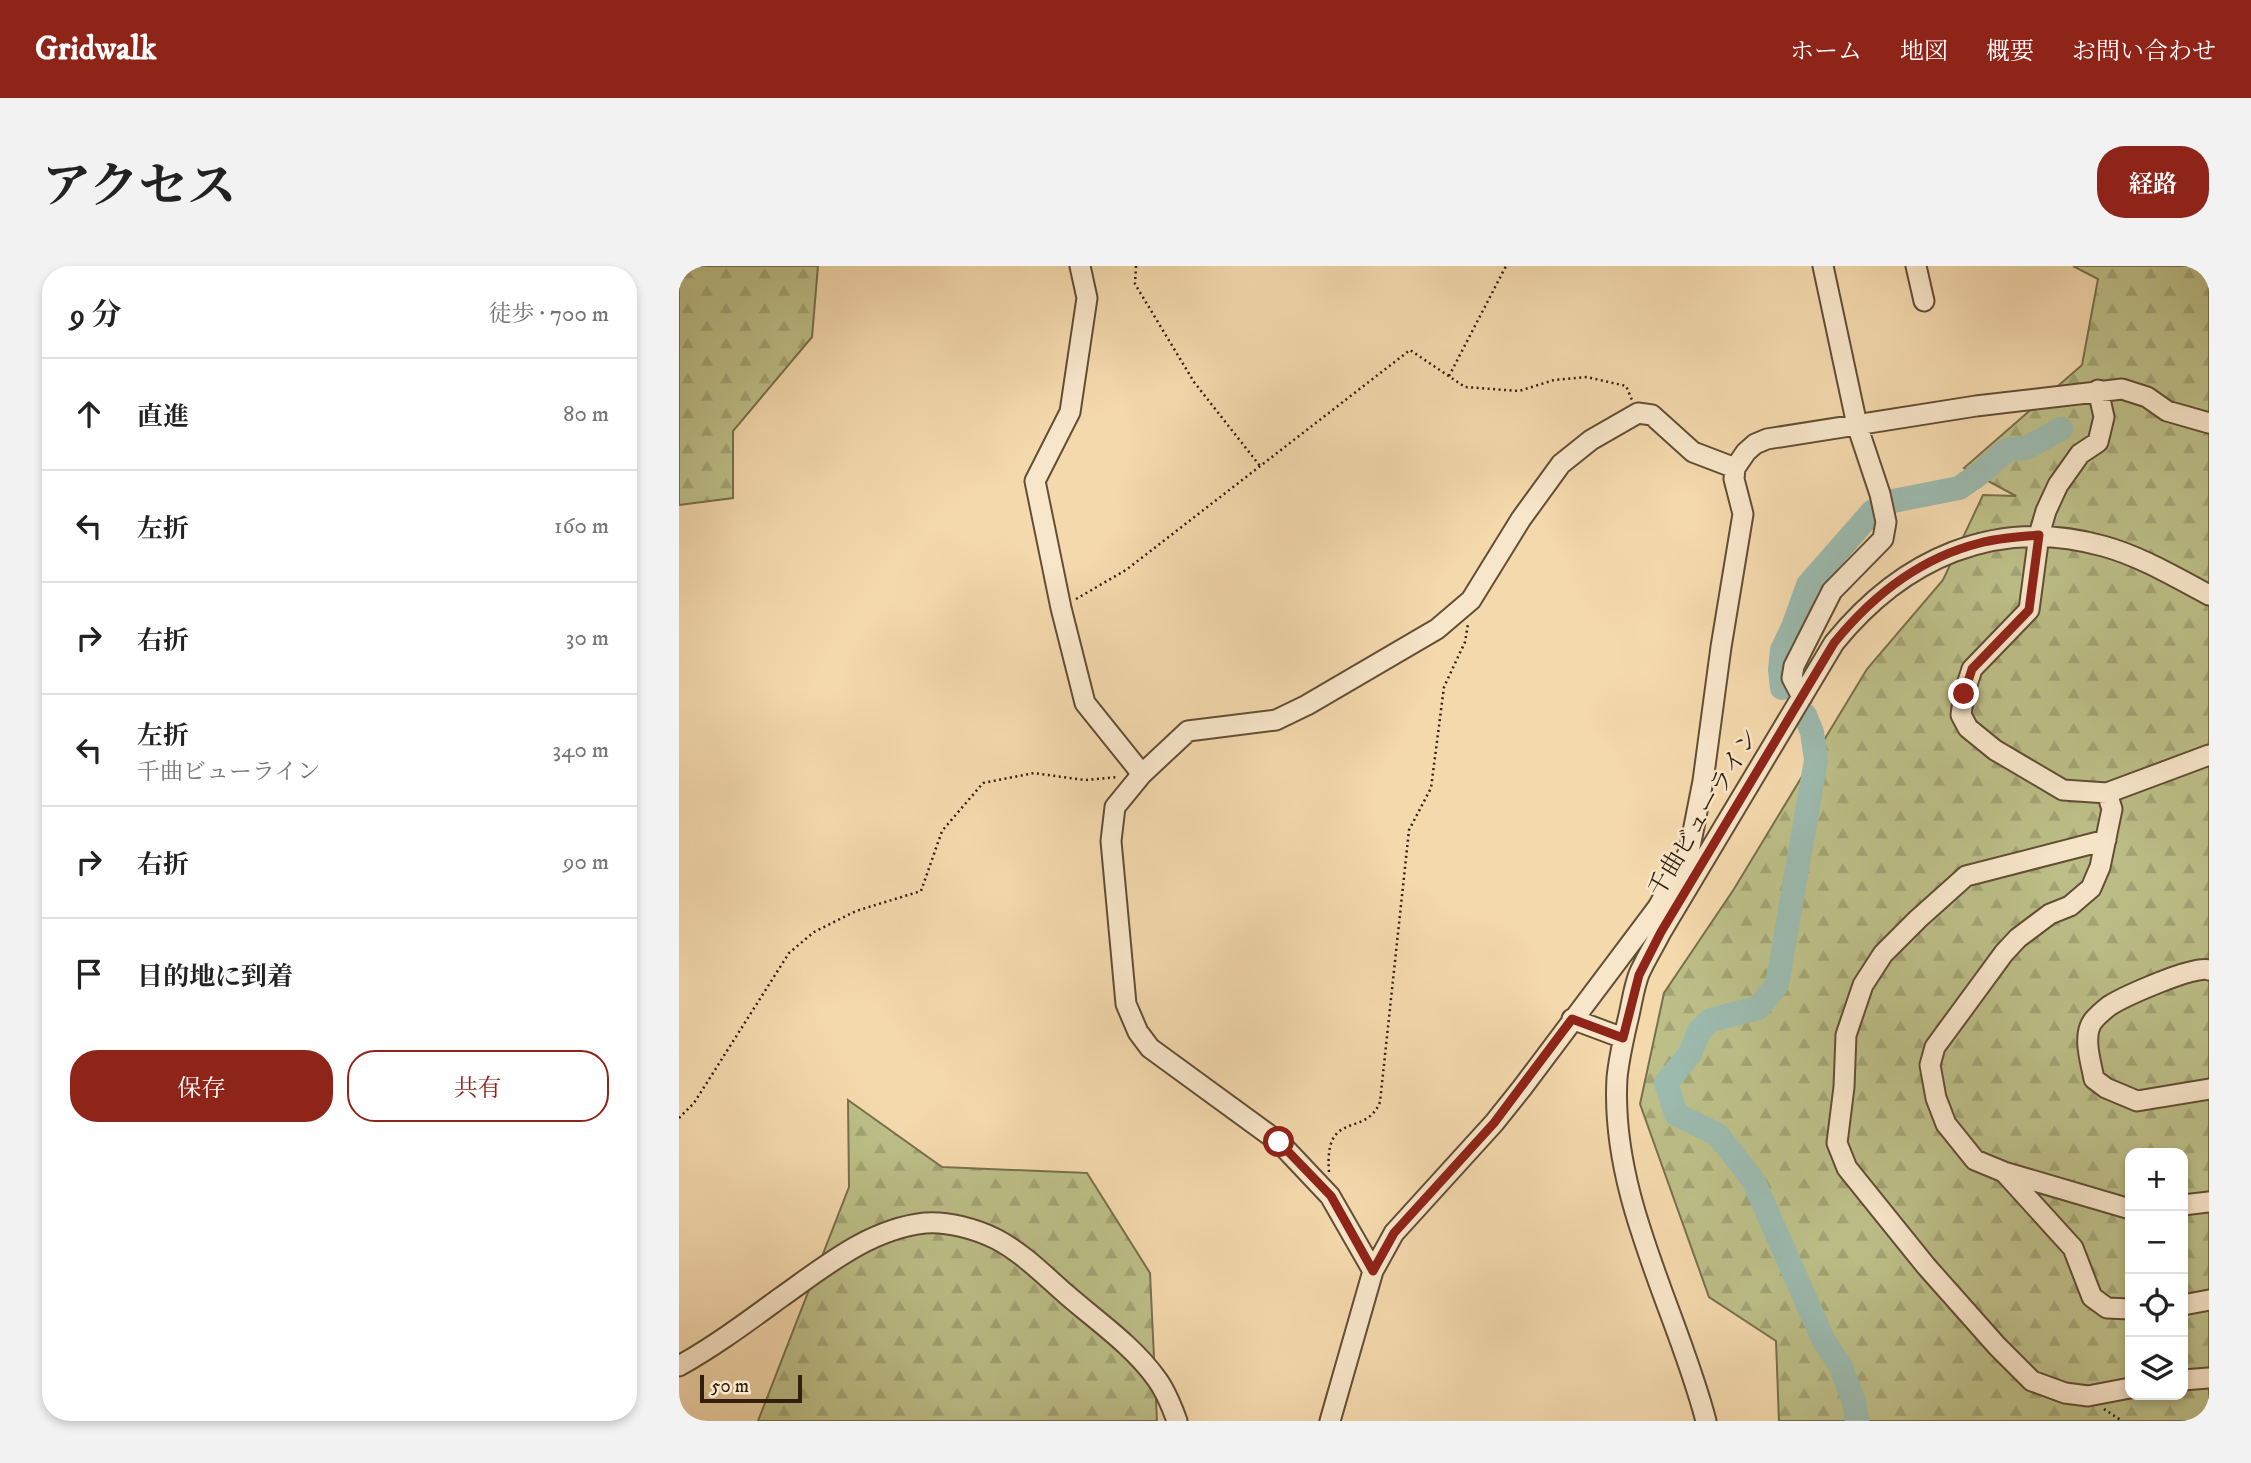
<!DOCTYPE html>
<html lang="ja">
<head>
<meta charset="utf-8">
<style>
  body { margin:0; font-family:"IM FELL DW Pica","Noto Serif JP",serif; background:#f2f2f2; color:#222 }
  .controls { position:absolute; right:21px; bottom:21px; display:grid; overflow:hidden; border-radius:14px; box-shadow:0 4px 10px #0003 }
  .controls button { width:63px; height:63px; display:grid; place-items:center; padding:0; border:0; border-bottom:2px solid #e0e0e0; background:#fff; color:#222; font:35px sans-serif }
  .scale { position:absolute; left:21px; bottom:18px; width:102px; box-sizing:border-box; padding-left:7px; border:4px solid #32200d; border-top:0; font-size:19px; line-height:24px; white-space:nowrap; color:#32200d; -webkit-text-stroke:5px #f8e6ca; paint-order:stroke }
  .stop { position:absolute; width:21px; height:21px; margin:-16px; border:5px solid #8f2418; border-radius:50%; background:#fff }
  .stop.end { background:#8f2418; border-color:#fff; box-shadow:0 2px 7px #0008 }
  .list { margin:0; padding:0; list-style:none }
  h2 { display:flex; justify-content:space-between; align-items:center; height:91px; margin:0; padding:0 28px; font-size:30px }
  h2 small { font-size:23px; font-weight:400; color:#767676 }
  .list li { display:grid; grid-template-columns:46px 1fr auto; gap:21px; align-items:center; box-sizing:border-box; height:112px; padding:0 28px; border-top:2px solid #e0e0e0 }
  .list b { display:block; font-size:26px; white-space:nowrap }
  .list p { margin:0; font-size:23px; white-space:nowrap; color:#767676 }
  .list em { font-size:23px; font-style:normal; color:#767676 }
  .actions { display:flex; gap:14px; padding:21px 28px }
  .actions a { flex:1; padding:16px 0; border:2px solid #8f2418; border-radius:28px; text-align:center; font-size:24px; color:#8f2418 }
  .actions .main { background:#8f2418; color:#fff }
  .icon { flex:none; width:38px; height:38px; fill:none; stroke:currentColor; stroke-width:2; stroke-linecap:round; stroke-linejoin:round }
  .map { position:relative; flex:none; width:1530px; height:1155px; overflow:hidden; border-radius:28px }
  header { display:flex; align-items:center; gap:42px; box-sizing:border-box; height:98px; padding:0 35px; background:#8f2418; color:#fff }
  header strong { font-size:33px }
  nav { display:flex; gap:38px; margin-inline-start:auto; font-size:24px }
  .intro { display:flex; align-items:center; justify-content:space-between; box-sizing:border-box; height:168px; padding:0 42px }
  h1 { margin:0; font-size:49px }
  .button { padding:18px 32px; border-radius:28px; background:#8f2418; color:#fff; font-size:24px; font-weight:700 }
  main { display:flex; gap:42px; padding:0 42px }
  aside { flex:1; background:#fff; border-radius:28px; box-shadow:0 4px 10px #0003 }
  .map>svg:first-child { display:block }
</style>
</head>
<body>
<header>
<strong>Gridwalk</strong>
<nav><a>ホーム</a><a>地図</a><a>概要</a><a>お問い合わせ</a></nav>
</header>
<div class="intro"><h1>アクセス</h1><a class="button">経路</a></div>
<main>
<aside>
<h2>9 分<small>徒歩 · 700 m</small></h2>
<ul class="list">
<li><svg class="icon" aria-label="ahead" viewBox="0 0 24 24"><path d="M12 20V5M6 11l6-6 6 6"/></svg><div><b>直進</b></div><em>80 m</em></li>
<li><svg class="icon" aria-label="left" viewBox="0 0 24 24"><path d="M17 20v-9H6M10 6l-5 5 5 5"/></svg><div><b>左折</b></div><em>160 m</em></li>
<li><svg class="icon" aria-label="right" viewBox="0 0 24 24"><path d="M7 20v-9h11M14 6l5 5-5 5"/></svg><div><b>右折</b></div><em>30 m</em></li>
<li><svg class="icon" aria-label="left" viewBox="0 0 24 24"><path d="M17 20v-9H6M10 6l-5 5 5 5"/></svg><div><b>左折</b><p>千曲ビューライン</p></div><em>340 m</em></li>
<li><svg class="icon" aria-label="right" viewBox="0 0 24 24"><path d="M7 20v-9h11M14 6l5 5-5 5"/></svg><div><b>右折</b></div><em>90 m</em></li>
<li><svg class="icon" aria-label="arrive" viewBox="0 0 24 24"><path d="M6 21V4h12l-3 4 3 4H6"/></svg><div><b>目的地に到着</b></div></li>
</ul>
<div class="actions"><a class="main">保存</a><a>共有</a></div>
</aside>
<div class="map">
<svg width="1530" height="1155" viewBox="0 0 1530 1155">
  <defs>
    <pattern id="forest-firs" width="22" height="20" patternUnits="userSpaceOnUse" patternTransform="scale(1.75)"><rect width="22" height="20" fill="#bdbf88"/><path d="M5 1l3.5 6h-7zM16 11l3.5 6h-7z" fill="#a3a474"/></pattern>
  </defs>
  <rect width="100%" height="100%" fill="#f4d9ad"/>
  <filter id="stains"><feTurbulence type="fractalNoise" baseFrequency=".00286" numOctaves="4"/><feColorMatrix values="0 0 0 0 .2 0 0 0 0 .09 0 0 0 0 .02 0 0 0 .5 -.17"/></filter>
  <radialGradient id="worn" r=".72"><stop offset=".6" stop-color="#630" stop-opacity="0"/><stop offset="1" stop-color="#630" stop-opacity=".3"/></radialGradient>
  <!-- forest -->
  <path fill="url(#forest-firs)" stroke="#78704a" stroke-width="2" fill-rule="evenodd" d="M0,0H139L133,71L54,165V232L0,239Z
    M1394,0H1530V1155H1100L1097,1075L1030,1031L961,838L985,727L1055,623L1188,403L1264,314L1304,229L1337,230L1285,202L1403,99L1419,13ZM1451,887H1504V1129H1451Z
    M169,834L263,901L408,907L471,1007L478,1155H79L170,921Z"/>
  <g fill="none" stroke-linecap="round" stroke-linejoin="round">
    <!-- river -->
    <path stroke="#9cbaae" stroke-width="24" d="M1103,422L1101,404L1103,384L1114,361L1129,319L1193,246L1214,235L1280,222L1299,209L1328,184L1349,181L1382,163
      M1126,449L1133,466L1137,494L1098,719L1079,742L1032,754L1020,765L1011,788L987,817L997,848L1039,869L1074,914L1144,1073L1162,1101L1175,1136L1178,1155"/>
    <defs>
      <path id="minor" d="M401,0L408,32L391,146L356,215L382,342L406,437L463,508
        M1237,0L1245,35
        M1419,124L1425,151L1419,176L1401,188L1379,219L1367,245L1360,269L1350,344L1293,403L1285,428L1282,449L1289,462L1316,484L1384,524L1428,527L1530,489
        M1123,431L1113,412L1115,400L1153,325L1204,273L1207,256L1201,228L1178,159L1144,0
        M1428,527L1433,543L1421,601L1412,622L1391,640L1371,648L1339,672L1325,687L1256,781L1251,799L1257,832L1267,858L1296,894L1325,906L1451,943
        M1427,574L1287,610L1239,653L1204,688L1184,719L1167,769L1165,821L1158,877L1168,902L1247,1000L1318,1080L1353,1115L1386,1127L1409,1130L1451,1122
        M1530,704C1517,698 1444,731 1430,740C1425,744 1418,750 1414,755C1403,770 1412,796 1415,813L1427,822L1458,835L1530,823
        M893,753L944,772
        M1326,907L1394,982L1413,1031L1428,1042L1451,1043
        M1504,939L1530,936
        M694,1005L651,930L600,876L471,782L459,766L447,738L432,575L436,541L463,508L509,465L597,454L628,439L758,363L792,334L842,253L882,198L912,174L959,147L973,149L1014,186L1056,202
        M1504,1039L1530,1034
        M0,1100C36,1080 68,1056 101,1032C145,1001 190,963 246,957C268,955 297,963 317,973C344,987 366,1010 388,1029C418,1055 454,1080 477,1112C487,1125 493,1141 498,1155
        M1504,1114L1530,1112
        M651,1155L694,1005L715,967L815,857L843,822L979,641L1010,586L1024,515L1042,381L1064,248L1055,213L1056,202L1067,186L1076,178L1088,173L1297,140L1443,123L1468,131L1488,145L1530,157
        M1027,1155C998,1043 931,932 938,812C940,791 945,770 950,749C953,736 955,721 960,708C966,694 975,680 982,666L1155,377C1223,293 1316,250 1424,280C1461,290 1496,311 1530,329"/>
    </defs>
    <!-- minor casing -->
    <use href="#minor" stroke="#624e35" stroke-width="23"/>
    <!-- path -->
    <path stroke="#32200d" stroke-width="2.5" stroke-dasharray="2 3.5" stroke-linecap="butt" d="M457,0L456,18L515,116L581,200
      M770,110L827,0
      M397,333L447,304L731,84L786,121L840,125L875,114L908,111L947,120L953,134
      M0,852L15,837L110,687L135,666L177,645L242,625L263,565L304,517L355,507L406,514L439,511
      M650,906C645,842 686,873 701,836L730,564L752,522L765,421L786,376L789,358
      M1425,1143L1443,1155"/>
    <!-- minor -->
    <use href="#minor" stroke="#f8e6ca" stroke-width="19"/>
  </g>
  <g fill="none" stroke-linecap="round" stroke-linejoin="round">
    <!-- route -->
    <path stroke="#8f2418" stroke-width="9" d="M600,876L652,930L694,1005L715,967L815,857L893,753L944,772L960,709L982,666L1155,377C1193,330 1241,292 1301,277C1320,272 1340,271 1360,269L1350,344L1293,403L1285,428"/>
  </g>
  <g text-anchor="middle" dominant-baseline="central" stroke-width="5" stroke-linejoin="round" paint-order="stroke">
    <!-- street labels -->
    <g font-size="24" fill="#32200d" stroke="#f8e6ca">
      <text transform="translate(1025 547) rotate(-59)">千曲ビューライン</text>
    </g>
  </g>
  <rect width="100%" height="100%" filter="url(#stains)"/>
  <rect width="100%" height="100%" fill="url(#worn)"/>
</svg>
<div class="controls">
<button>+</button>
<button>−</button>
<button><svg class="icon" aria-label="locate" viewBox="0 0 24 24"><circle cx="12" cy="12" r="6"/><path d="M12 2v4M12 18v4M2 12h4M18 12h4"/></svg></button>
<button><svg class="icon" aria-label="layers" viewBox="0 0 24 24"><path d="M12 4l9 5-9 5-9-5zM3 14l9 5 9-5"/></svg></button>
</div>
<div class="scale">50 m</div>
<div class="stop" style="left:600px;top:876px"></div>
<div class="stop end" style="left:1285px;top:428px"></div>
</div>
</main>
</body>
</html>
